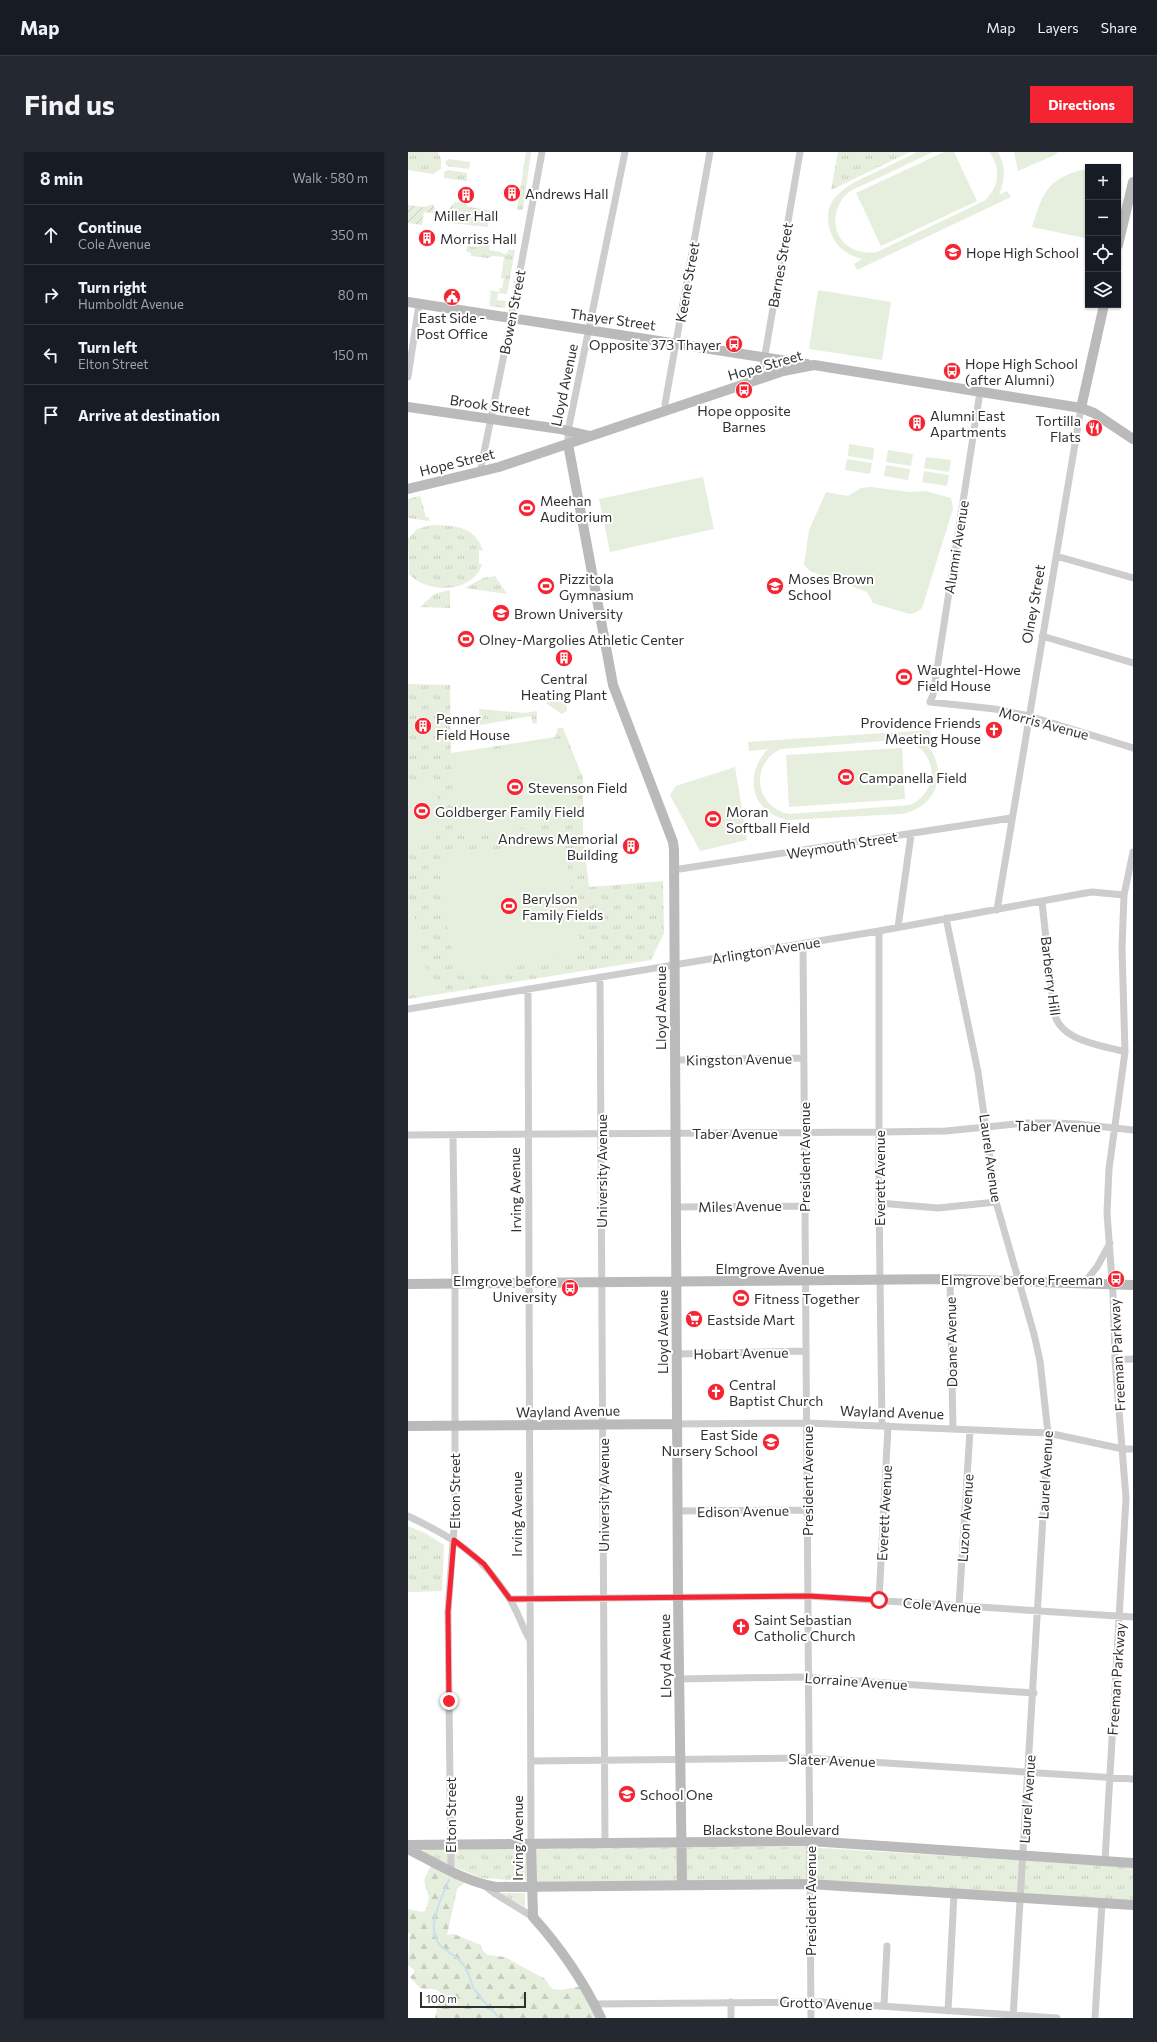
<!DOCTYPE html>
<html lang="en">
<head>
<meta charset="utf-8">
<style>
  body { margin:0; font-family:Commissioner,sans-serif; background:#242831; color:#f1f3f6 }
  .controls { position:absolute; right:12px; top:12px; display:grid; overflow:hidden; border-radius:0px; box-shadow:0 1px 3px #0004 }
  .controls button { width:36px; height:36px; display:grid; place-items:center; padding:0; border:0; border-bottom:1px solid #363941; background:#171b24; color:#f1f3f6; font:20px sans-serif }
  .scale { position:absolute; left:12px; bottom:10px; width:106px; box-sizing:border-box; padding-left:4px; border:2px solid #303030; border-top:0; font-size:11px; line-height:14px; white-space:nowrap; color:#303030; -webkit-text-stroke:3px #fff; paint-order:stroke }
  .stop { position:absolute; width:12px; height:12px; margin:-9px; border:3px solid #f52433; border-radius:50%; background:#fff }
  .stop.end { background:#f52433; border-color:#fff; box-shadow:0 1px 4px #0008 }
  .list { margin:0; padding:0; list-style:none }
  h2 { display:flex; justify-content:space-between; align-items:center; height:52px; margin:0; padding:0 16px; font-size:17px }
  h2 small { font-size:13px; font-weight:400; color:#9ea1a6 }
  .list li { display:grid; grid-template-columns:26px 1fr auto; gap:12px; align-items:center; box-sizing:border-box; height:60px; padding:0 16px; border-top:1px solid #363941 }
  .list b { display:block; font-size:15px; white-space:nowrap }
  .list p { margin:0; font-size:13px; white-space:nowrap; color:#9ea1a6 }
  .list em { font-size:13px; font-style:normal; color:#9ea1a6 }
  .icon { flex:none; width:22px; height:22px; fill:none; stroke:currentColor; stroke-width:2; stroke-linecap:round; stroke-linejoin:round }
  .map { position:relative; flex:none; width:725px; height:1866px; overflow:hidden; border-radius:0px }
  header { display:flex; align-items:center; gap:24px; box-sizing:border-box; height:56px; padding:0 20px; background:#171b24; border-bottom:1px solid #363941 }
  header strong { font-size:19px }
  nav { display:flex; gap:22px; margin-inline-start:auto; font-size:14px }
  .intro { display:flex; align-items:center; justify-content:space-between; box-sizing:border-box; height:96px; padding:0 24px }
  h1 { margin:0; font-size:28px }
  .button { padding:10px 18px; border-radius:0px; background:#f52433; color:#fff; font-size:14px; font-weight:700 }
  main { display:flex; gap:24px; padding:0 24px }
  aside { flex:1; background:#171b24; border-radius:0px; box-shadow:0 1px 3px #0004 }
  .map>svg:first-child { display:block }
</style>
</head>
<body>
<header>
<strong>Map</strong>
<nav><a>Map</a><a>Layers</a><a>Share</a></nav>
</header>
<div class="intro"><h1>Find us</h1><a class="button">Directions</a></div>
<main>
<aside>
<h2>8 min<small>Walk · 580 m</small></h2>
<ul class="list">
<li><svg class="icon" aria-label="ahead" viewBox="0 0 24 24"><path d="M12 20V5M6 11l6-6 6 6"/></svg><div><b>Continue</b><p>Cole Avenue</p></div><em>350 m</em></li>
<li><svg class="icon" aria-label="right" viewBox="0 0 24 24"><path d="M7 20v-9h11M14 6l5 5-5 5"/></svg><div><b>Turn right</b><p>Humboldt Avenue</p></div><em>80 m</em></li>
<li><svg class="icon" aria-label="left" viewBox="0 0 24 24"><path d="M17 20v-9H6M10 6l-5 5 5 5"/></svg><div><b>Turn left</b><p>Elton Street</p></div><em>150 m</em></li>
<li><svg class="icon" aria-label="arrive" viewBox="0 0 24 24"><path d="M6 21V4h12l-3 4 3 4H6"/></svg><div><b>Arrive at destination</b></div></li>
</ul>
</aside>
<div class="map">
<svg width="725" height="1866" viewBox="0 0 725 1866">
  <defs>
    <pattern id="grass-tufts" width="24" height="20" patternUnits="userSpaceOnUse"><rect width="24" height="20" fill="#e6eedd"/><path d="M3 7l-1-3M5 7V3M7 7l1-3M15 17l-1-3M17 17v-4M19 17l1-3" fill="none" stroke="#c6ccbe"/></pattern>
    <pattern id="forest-firs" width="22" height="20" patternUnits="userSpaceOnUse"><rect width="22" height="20" fill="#e6eedd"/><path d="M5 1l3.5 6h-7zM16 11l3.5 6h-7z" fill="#c6ccbe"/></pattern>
    <pattern id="garden-furrows" width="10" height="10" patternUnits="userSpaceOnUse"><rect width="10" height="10" fill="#e6eedd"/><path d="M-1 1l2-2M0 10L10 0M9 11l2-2" fill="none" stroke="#c6ccbe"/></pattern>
  </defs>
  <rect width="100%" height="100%" fill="#fff"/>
  <!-- grass -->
  <path fill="url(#grass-tufts)" d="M0,0H30L33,7V17L25,22L0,18Z
    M118,0H123L115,58H109Z
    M430,0H502L423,38Z
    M41,7L62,10L61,17L39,14L37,10Z
    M40,18L59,21V29L36,26V20Z
    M47,50L57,51L61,55L82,58L80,75L34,70L35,64Z
    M79,86L83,88L81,98L93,100L95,102L100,101V98H107L99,142L90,141L89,148L98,149L97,156L81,154L83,141L81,138L91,140L92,136H94L96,127L93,126L96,105L85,104L80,106L63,104V101L58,99L59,94C70,96 73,96 79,86Z
    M12,344L18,365H21L22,369L0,366V347Z
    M24,373C46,374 67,373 75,399L71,398V412H74C65,442 19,442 1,422L0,387L9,377Z
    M87,424L99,442L57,436L75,426Z
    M42,438V456L12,455L26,442Z
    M0,532L42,533L43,601L147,585L150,576H155L175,626V682L181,735L255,729L256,781L243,808L0,847Z
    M153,543L156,544L159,559L154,562L138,551Z
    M71,557L117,561L129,559V571L125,572L123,564L72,573Z
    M0,1374L17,1381L36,1393L34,1439L0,1440Z
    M395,1695L725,1715V1749L411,1728L131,1730L73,1726L15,1701L17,1696Z
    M94,1741H117V1755L94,1742Z"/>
  <!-- forest -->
  <path fill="url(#forest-firs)" d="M24,1711L61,1727L49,1737L39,1783L46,1782L73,1793L75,1799L80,1803L97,1805L137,1827L144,1837L153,1838L176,1834L193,1866H27L30,1851L36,1846C30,1834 22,1838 12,1836L2,1825L6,1821V1818L0,1813L2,1782L0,1781V1757L14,1760L18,1758L21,1746L16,1728Z"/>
  <!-- garden -->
  <path fill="url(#garden-furrows)" d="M25,52L30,62L16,60L14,73L0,71V53L16,55Z"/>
  <!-- pitch -->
  <path fill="#e6eedd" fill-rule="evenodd" d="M509,0H525C505,9 486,19 466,28C456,33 444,36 437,44C426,56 424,74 433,87C442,99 455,102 469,100L576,49C591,36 594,16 581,0H590C598,14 597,28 591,43L599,39L603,45L449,118L446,112L454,107C439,103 428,95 423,81C410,45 442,32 468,20C482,13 496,7 509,0Z
    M536,0H546L569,49L473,94L448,41Z
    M606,0H650L647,3L610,19Z
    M673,18H680V69L677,86L624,75C635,43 637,28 673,18Z
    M410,138L483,150L474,208L401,197Z
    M441,292L466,296L465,308L440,304Z
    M480,298L505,302L503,314L478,310Z
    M518,305L543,308L541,320L516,316Z
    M439,307L464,311L462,322L437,318Z
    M478,313L502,317L500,328L476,324Z
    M516,319L541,323L539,334L514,330Z
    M295,325L306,377L202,400L191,347Z
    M463,335L501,340L518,339L543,346L545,357L514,456L507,461L501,462L465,451L459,440L402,419L396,413L401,378L418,340L440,344L453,336Z
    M522,578L523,587L513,588C543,612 532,656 493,662L380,668C343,661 335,623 360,597L341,599L340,590ZM489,588C527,589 537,637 502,653L381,662C347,655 341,612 373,597Z
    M159,586L174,666L56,686L41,604Z
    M494,596L497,647L381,655L378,603Z
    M327,615L339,688L292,699L262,643L268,634Z
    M0,628L30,629L28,689L0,688Z
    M155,686L174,803L48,824L29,707Z
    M0,741L5,757L11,798L26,837L0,841Z"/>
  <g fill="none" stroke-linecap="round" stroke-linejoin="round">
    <!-- stream -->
    <path stroke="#c8e0f0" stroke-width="2" d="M41,1728C34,1745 15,1779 34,1795C41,1801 51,1805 57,1815C61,1821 62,1828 65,1835C71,1846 83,1856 91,1866"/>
    <!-- street -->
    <path stroke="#cdcdcd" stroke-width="7" d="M0,225L11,152
      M355,226L354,220L392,0
      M572,240L525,543L522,550L587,557L621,564L725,596
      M258,259L257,252L302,0
      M160,292V279L217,0
      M72,320L102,173L134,0
      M648,404L725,426
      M634,484L725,511
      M265,718L603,666
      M634,750L646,859C650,889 693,893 717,900
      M589,758L673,256
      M538,766L570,920L588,1050L626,1182L632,1209L640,1281L605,1866
      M490,775L503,683
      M471,779V1051L474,1274
      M395,792L403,1866
      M192,825L197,1692
      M120,837L123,1692
      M0,857L471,779L672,742L684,740L716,743
      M266,908L396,906
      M0,983L471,980L538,979L618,971H641L670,972L725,978
      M471,1051L530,1056L588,1050
      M268,1055L397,1054
      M542,1127L545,1277
      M676,1131L689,1115L702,1091
      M269,1202L398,1199
      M707,1208L725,1207
      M269,1272L399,1271L640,1281L715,1297H725
      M270,1359L399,1358
      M0,1364C46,1386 73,1402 101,1446C110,1459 114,1475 122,1488
      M102,1447L400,1444L725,1465
      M471,1448L480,1274
      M551,1454L562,1278
      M271,1527L392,1525L626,1541
      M123,1609L401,1606L725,1627
      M697,1709L718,1346L707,1208L705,1142L699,1061L701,1017L717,900L714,796L716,743L725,700
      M43,1718L40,1460L47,1363V1140L45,984
      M77,1734L86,1741L125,1765
      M323,1850V1866
      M187,1852L413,1850L649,1866
      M476,1853L479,1794
      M540,1859L546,1742
      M687,1866L694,1751"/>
    <!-- secondary -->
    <path stroke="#bababa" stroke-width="10" d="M710,93L725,30
      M0,150L399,212
      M0,255L152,277L182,284
      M673,256L696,153
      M160,292L205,533L265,690L266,698L270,1446L274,1732
      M0,337L91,315L375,219L406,213L673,256L686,261L725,287
      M0,1132L542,1127L725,1133
      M0,1274L269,1272
      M123,1692L125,1765C153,1796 175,1828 193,1866
      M0,1693L402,1689L725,1711
      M0,1697C27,1711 58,1730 88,1735L402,1732L725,1753"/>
  </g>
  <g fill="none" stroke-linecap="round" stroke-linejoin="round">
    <!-- route -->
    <path stroke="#f52433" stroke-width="5" d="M41,1549L40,1460L46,1388L76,1412L102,1447L400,1444L471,1448"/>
  </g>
  <!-- icons -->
  <defs>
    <symbol id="building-disc" viewBox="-11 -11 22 22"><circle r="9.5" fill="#f52433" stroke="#fff"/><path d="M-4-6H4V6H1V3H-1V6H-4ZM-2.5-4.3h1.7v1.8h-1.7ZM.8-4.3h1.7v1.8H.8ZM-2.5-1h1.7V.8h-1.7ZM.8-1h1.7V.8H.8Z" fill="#fff"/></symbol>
    <symbol id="school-disc" viewBox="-11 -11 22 22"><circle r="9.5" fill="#f52433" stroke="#fff"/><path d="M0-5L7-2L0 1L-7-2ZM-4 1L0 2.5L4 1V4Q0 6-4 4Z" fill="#fff"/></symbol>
    <symbol id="civic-disc" viewBox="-11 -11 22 22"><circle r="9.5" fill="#f52433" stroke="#fff"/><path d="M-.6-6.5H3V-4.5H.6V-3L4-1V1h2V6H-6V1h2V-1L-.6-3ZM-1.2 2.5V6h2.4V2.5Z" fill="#fff"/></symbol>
    <symbol id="bus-disc" viewBox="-11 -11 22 22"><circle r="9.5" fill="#f52433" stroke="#fff"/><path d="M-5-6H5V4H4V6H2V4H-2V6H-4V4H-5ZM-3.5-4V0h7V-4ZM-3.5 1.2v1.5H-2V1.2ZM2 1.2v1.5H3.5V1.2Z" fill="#fff"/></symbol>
    <symbol id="restaurant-disc" viewBox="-11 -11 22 22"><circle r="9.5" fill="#f52433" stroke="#fff"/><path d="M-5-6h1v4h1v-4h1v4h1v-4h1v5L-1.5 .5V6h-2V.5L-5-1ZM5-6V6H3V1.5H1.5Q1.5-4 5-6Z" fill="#fff"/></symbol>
    <symbol id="stadium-disc" viewBox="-11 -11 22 22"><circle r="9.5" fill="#f52433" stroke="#fff"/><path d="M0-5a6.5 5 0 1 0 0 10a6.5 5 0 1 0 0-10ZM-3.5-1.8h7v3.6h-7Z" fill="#fff"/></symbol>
    <symbol id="university-disc" viewBox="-11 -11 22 22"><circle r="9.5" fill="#f52433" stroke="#fff"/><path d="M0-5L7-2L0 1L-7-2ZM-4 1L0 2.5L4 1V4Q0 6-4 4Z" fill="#fff"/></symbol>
    <symbol id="church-disc" viewBox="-11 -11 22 22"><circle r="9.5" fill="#f52433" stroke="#fff"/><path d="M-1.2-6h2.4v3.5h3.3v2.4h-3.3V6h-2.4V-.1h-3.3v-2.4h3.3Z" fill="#fff"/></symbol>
    <symbol id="supermarket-disc" viewBox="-11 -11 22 22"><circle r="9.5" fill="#f52433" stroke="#fff"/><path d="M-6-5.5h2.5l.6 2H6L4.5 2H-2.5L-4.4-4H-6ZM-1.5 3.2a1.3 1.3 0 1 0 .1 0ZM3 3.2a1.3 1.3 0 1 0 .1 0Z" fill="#fff"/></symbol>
  </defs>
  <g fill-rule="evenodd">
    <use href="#building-disc" x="94" y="31" width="20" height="20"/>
    <use href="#building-disc" x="48" y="33" width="20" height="20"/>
    <use href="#building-disc" x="9" y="76" width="20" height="20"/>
    <use href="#school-disc" x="535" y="90" width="20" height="20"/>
    <use href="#civic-disc" x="34" y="135" width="20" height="20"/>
    <use href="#bus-disc" x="316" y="182" width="20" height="20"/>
    <use href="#bus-disc" x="534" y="209" width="20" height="20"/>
    <use href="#bus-disc" x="326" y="228" width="20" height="20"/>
    <use href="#building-disc" x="499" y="261" width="20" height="20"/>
    <use href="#restaurant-disc" x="676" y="266" width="20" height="20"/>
    <use href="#stadium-disc" x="109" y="346" width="20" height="20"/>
    <use href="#stadium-disc" x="128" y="424" width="20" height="20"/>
    <use href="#school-disc" x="357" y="424" width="20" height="20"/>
    <use href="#university-disc" x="83" y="451" width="20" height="20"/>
    <use href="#stadium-disc" x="48" y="477" width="20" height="20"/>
    <use href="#building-disc" x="146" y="496" width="20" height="20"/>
    <use href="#stadium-disc" x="486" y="515" width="20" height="20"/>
    <use href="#building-disc" x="5" y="564" width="20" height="20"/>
    <use href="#church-disc" x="576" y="568" width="20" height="20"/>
    <use href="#stadium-disc" x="428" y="615" width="20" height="20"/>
    <use href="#stadium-disc" x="97" y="625" width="20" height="20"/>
    <use href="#stadium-disc" x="4" y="649" width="20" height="20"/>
    <use href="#stadium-disc" x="295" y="657" width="20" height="20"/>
    <use href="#building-disc" x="213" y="684" width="20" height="20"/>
    <use href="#stadium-disc" x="91" y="744" width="20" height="20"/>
    <use href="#bus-disc" x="698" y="1117" width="20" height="20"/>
    <use href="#bus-disc" x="152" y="1126" width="20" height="20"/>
    <use href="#stadium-disc" x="323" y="1136" width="20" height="20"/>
    <use href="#supermarket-disc" x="276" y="1157" width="20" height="20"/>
    <use href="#church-disc" x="298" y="1230" width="20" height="20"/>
    <use href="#school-disc" x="353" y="1280" width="20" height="20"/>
    <use href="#church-disc" x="323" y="1465" width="20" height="20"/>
    <use href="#school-disc" x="209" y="1632" width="20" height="20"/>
  </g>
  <g text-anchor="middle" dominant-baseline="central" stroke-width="4" stroke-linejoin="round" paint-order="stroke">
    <!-- poi labels -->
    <g font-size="14" fill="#303030" stroke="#fff" text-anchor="start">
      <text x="117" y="41">Andrews Hall</text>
      <text x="58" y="63" text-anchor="middle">Miller Hall</text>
      <text x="32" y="86">Morriss Hall</text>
      <text x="558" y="100">Hope High School</text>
      <text x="44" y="165" text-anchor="middle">East Side -<tspan x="44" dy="16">Post Office</tspan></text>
      <text x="313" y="192" text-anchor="end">Opposite 373 Thayer</text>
      <text x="557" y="211">Hope High School<tspan x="557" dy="16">(after Alumni)</tspan></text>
      <text x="336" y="258" text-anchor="middle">Hope opposite<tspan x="336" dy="16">Barnes</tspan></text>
      <text x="522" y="263">Alumni East<tspan x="522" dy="16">Apartments</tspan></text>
      <text x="673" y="268" text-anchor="end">Tortilla<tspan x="673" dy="16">Flats</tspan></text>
      <text x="132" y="348">Meehan<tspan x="132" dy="16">Auditorium</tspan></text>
      <text x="151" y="426">Pizzitola<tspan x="151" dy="16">Gymnasium</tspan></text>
      <text x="380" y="426">Moses Brown<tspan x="380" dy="16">School</tspan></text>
      <text x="106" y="461">Brown University</text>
      <text x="71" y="487">Olney-Margolies Athletic Center</text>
      <text x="509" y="517">Waughtel-Howe<tspan x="509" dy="16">Field House</tspan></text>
      <text x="156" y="526" text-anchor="middle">Central<tspan x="156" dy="16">Heating Plant</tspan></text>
      <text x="28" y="566">Penner<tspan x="28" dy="16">Field House</tspan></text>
      <text x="573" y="570" text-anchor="end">Providence Friends<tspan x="573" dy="16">Meeting House</tspan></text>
      <text x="451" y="625">Campanella Field</text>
      <text x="120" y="635">Stevenson Field</text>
      <text x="27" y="659">Goldberger Family Field</text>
      <text x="318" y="659">Moran<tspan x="318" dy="16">Softball Field</tspan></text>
      <text x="210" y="686" text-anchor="end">Andrews Memorial<tspan x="210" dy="16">Building</tspan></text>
      <text x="114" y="746">Berylson<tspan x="114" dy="16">Family Fields</tspan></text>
      <text x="695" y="1127" text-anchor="end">Elmgrove before Freeman</text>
      <text x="149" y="1128" text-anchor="end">Elmgrove before<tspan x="149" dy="16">University</tspan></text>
      <text x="346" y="1146">Fitness Together</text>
      <text x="299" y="1167">Eastside Mart</text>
      <text x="321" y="1232">Central<tspan x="321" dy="16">Baptist Church</tspan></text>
      <text x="350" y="1282" text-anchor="end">East Side<tspan x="350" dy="16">Nursery School</tspan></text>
      <text x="346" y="1467">Saint Sebastian<tspan x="346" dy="16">Catholic Church</tspan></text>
      <text x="232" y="1642">School One</text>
    </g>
    <!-- street labels -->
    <g font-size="14" fill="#303030" stroke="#fff">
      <text transform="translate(372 113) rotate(-80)">Barnes Street</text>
      <text transform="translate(279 130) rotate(-80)">Keene Street</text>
      <text transform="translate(104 160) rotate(-79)">Bowen Street</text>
      <text transform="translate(205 167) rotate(8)">Thayer Street</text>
      <text transform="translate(357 213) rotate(-16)">Hope Street</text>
      <text transform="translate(156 233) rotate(-78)">Lloyd Avenue</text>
      <text transform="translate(82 253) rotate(8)">Brook Street</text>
      <text transform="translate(49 310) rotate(-14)">Hope Street</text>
      <text transform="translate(548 395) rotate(-81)">Alumni Avenue</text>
      <text transform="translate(625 452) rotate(-80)">Olney Street</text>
      <text transform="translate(636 571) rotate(15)">Morris Avenue</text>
      <text transform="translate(434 693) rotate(-9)">Weymouth Street</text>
      <text transform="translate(358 798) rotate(-9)">Arlington Avenue</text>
      <text transform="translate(643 824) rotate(83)">Barberry Hill</text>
      <text transform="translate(252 856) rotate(-90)">Lloyd Avenue</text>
      <text transform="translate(331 907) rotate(-1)">Kingston Avenue</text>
      <text transform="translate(650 974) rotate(1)">Taber Avenue</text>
      <text x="327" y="981">Taber Avenue</text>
      <text transform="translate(396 1005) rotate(-90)">President Avenue</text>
      <text transform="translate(583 1006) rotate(82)">Laurel Avenue</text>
      <text transform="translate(193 1019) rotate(-90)">University Avenue</text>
      <text transform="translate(471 1026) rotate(-90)">Everett Avenue</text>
      <text transform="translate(107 1038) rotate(-91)">Irving Avenue</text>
      <text transform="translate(332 1054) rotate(-1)">Miles Avenue</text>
      <text x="362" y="1116">Elmgrove Avenue</text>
      <text transform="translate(254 1180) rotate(-90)">Lloyd Avenue</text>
      <text transform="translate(543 1190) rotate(-91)">Doane Avenue</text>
      <text transform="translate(333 1201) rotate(-1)">Hobart Avenue</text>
      <text transform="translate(709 1203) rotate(-93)">Freeman Parkway</text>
      <text transform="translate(160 1259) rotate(-1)">Wayland Avenue</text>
      <text transform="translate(484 1260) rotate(2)">Wayland Avenue</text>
      <text transform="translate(637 1323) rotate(-87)">Laurel Avenue</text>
      <text transform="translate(399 1329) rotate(-90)">President Avenue</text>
      <text transform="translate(46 1339) rotate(-90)">Elton Street</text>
      <text transform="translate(195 1343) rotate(-90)">University Avenue</text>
      <text transform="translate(335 1359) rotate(-1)">Edison Avenue</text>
      <text transform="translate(476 1361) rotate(-87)">Everett Avenue</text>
      <text transform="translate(108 1362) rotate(-90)">Irving Avenue</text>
      <text transform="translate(557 1366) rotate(-86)">Luzon Avenue</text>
      <text transform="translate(534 1453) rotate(4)">Cole Avenue</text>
      <text transform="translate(257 1504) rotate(-91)">Lloyd Avenue</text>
      <text transform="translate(708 1527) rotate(-86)">Freeman Parkway</text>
      <text transform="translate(448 1529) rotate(4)">Lorraine Avenue</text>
      <text transform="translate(424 1608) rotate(2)">Slater Avenue</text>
      <text transform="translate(619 1647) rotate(-86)">Laurel Avenue</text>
      <text transform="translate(42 1663) rotate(-90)">Elton Street</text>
      <text x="363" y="1677">Blackstone Boulevard</text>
      <text transform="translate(109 1686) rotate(-90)">Irving Avenue</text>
      <text transform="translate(402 1749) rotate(-90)">President Avenue</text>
      <text transform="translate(418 1851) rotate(2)">Grotto Avenue</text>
    </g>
  </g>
</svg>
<div class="controls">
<button>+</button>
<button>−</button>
<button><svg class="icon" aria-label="locate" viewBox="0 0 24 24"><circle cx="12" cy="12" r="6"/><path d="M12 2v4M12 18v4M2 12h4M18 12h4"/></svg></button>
<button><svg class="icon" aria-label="layers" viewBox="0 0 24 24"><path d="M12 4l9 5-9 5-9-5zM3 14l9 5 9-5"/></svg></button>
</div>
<div class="scale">100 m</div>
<div class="stop" style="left:471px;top:1448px"></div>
<div class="stop end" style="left:41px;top:1549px"></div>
</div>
</main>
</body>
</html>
